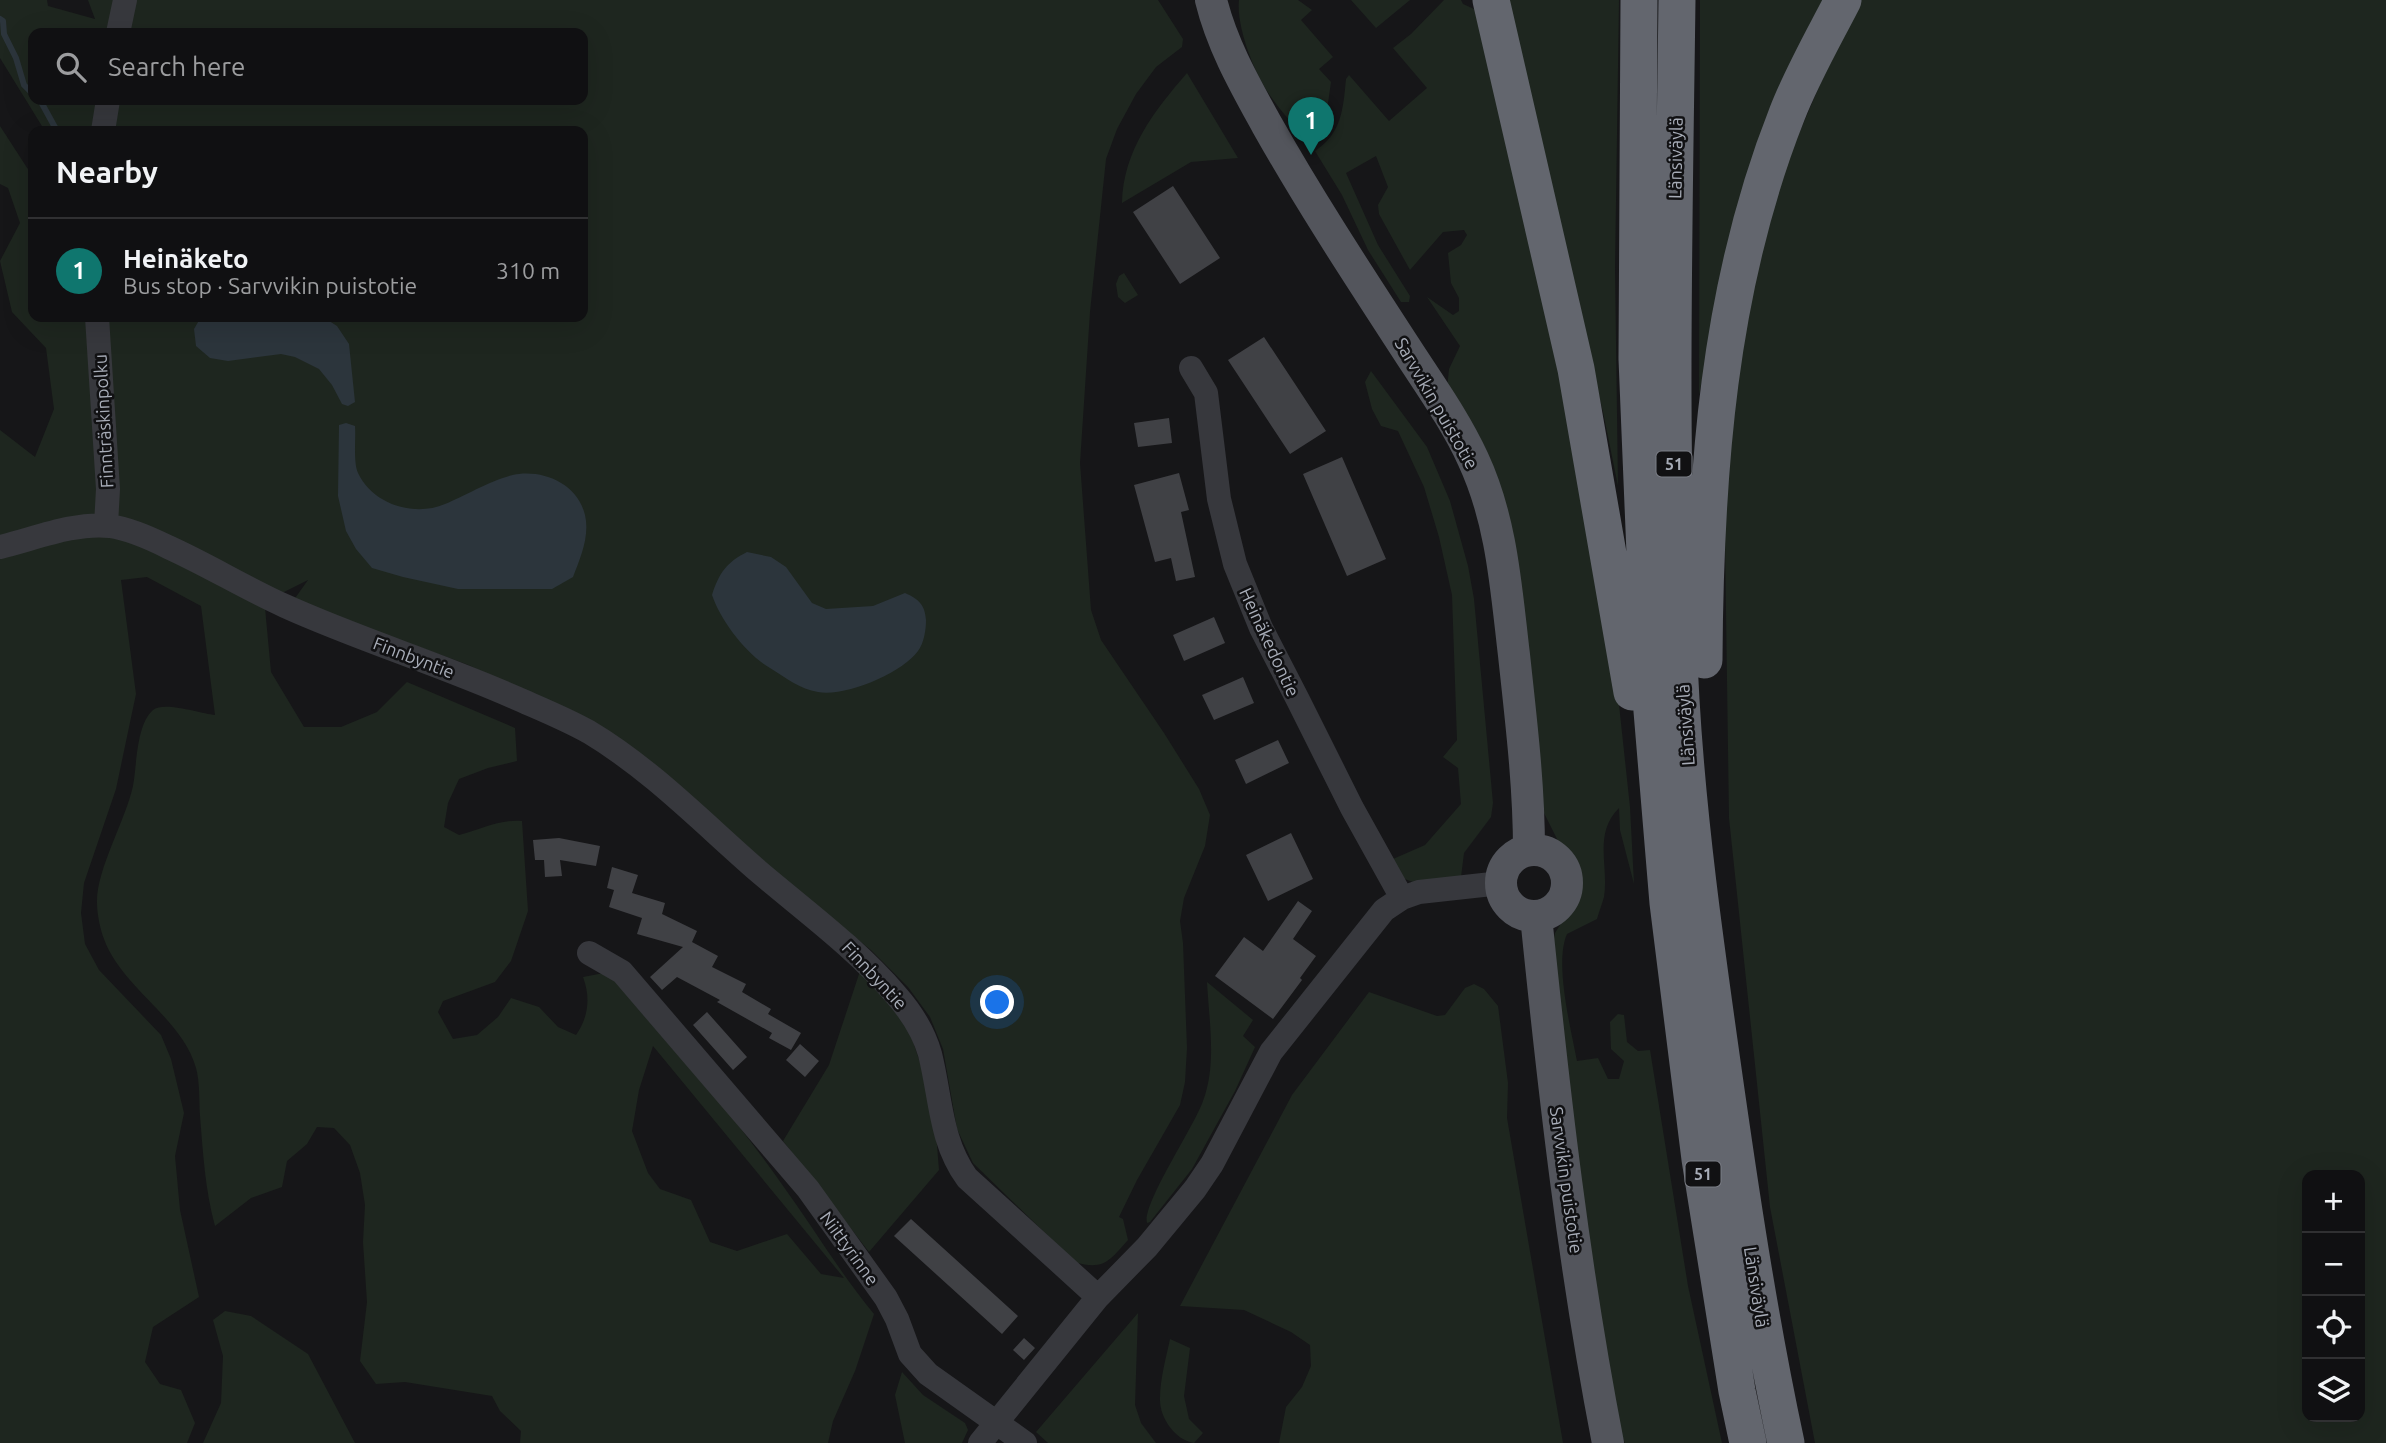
<!DOCTYPE html>
<html lang="en">
<head>
<meta charset="utf-8">
<style>
  body { margin:0; font-family:Ubuntu,sans-serif; background:#19191b; color:#f1f3f6 }
  .controls { position:absolute; right:21px; bottom:21px; display:grid; overflow:hidden; border-radius:14px; box-shadow:0 7px 28px #0002 }
  .controls button { width:63px; height:63px; display:grid; place-items:center; padding:0; border:0; border-bottom:2px solid #303032; background:#101012; color:#f1f3f6; font:35px sans-serif }
  .you { position:absolute; left:998px; top:1003px; width:24px; height:24px; margin:-18px; border:5px solid #fff; border-radius:50%; background:#1a73e8; box-shadow:0 0 0 10px #1a73e833 }
  .badge { display:grid; place-items:center; width:46px; height:46px; border-radius:50%; background:#0f766e; color:#fff; font-size:23px; font-weight:700 }
  .pin { position:absolute; translate:-50% -58px; filter:drop-shadow(0 2px 4px #0008) }
  .pin::after { content:''; position:absolute; top:37px; width:24px; height:21px; background:inherit; clip-path:polygon(0 0,100% 0,50% 100%) }
  .list { margin:0; padding:0; list-style:none }
  h2 { display:flex; justify-content:space-between; align-items:center; height:91px; margin:0; padding:0 28px; font-size:30px }
  h2 small { font-size:23px; font-weight:400; color:#9c9d9f }
  .list li { display:grid; grid-template-columns:46px 1fr auto; gap:21px; align-items:center; box-sizing:border-box; height:105px; padding:0 28px; border-top:2px solid #303032 }
  .list b { display:block; font-size:26px; white-space:nowrap }
  .list p { margin:0; font-size:23px; white-space:nowrap; color:#9c9d9f }
  .list em { font-size:23px; font-style:normal; color:#9c9d9f }
  .icon { flex:none; width:38px; height:38px; fill:none; stroke:currentColor; stroke-width:2; stroke-linecap:round; stroke-linejoin:round }
  .map { position:relative; flex:none; width:2386px; height:1443px; overflow:hidden }
  .search { position:absolute; background:#101012; box-shadow:0 7px 28px #0002; left:28px; top:28px; width:560px; height:77px; display:flex; align-items:center; gap:18px; box-sizing:border-box; padding:0 24px; border-radius:14px; color:#9c9d9f; font-size:26px }
  .panel { position:absolute; background:#101012; box-shadow:0 7px 28px #0002; left:28px; top:126px; width:560px; height:196px; border-radius:14px }
  .map>svg:first-child { display:block }
</style>
</head>
<body>
<div class="map">
<svg width="2386" height="1443" viewBox="0 0 2386 1443">
  <rect width="100%" height="100%" fill="#161618"/>
  <!-- green -->
  <path fill="#1e261f" fill-rule="evenodd" d="M0,0H47L48,6L95,19L88,0H1158L1183,39L1182,47L1156,67L1136,94L1117,129L1106,159L1090,312L1080,463L1091,610L1101,640L1164,733L1199,789L1210,815L1205,846L1184,898L1180,921L1183,943L1187,1048L1185,1082L1180,1105L1137,1180L1119,1217L1123,1219L1128,1240C1110,1260 1104,1271 1075,1262L973,1163L957,1129L943,1049L930,1017L908,987L871,950L567,710L466,664L293,601L308,580L270,599L264,597L271,672L304,727H341L377,712L407,682L515,728L517,761L488,768L459,779L448,803L444,827L459,835C480,830 500,819 522,821L528,911L511,961L495,982L443,1001L438,1012L453,1039L477,1035L498,1017L511,998L539,1007L558,1027L576,1035C588,1018 591,998 583,977L604,973L615,979C673,1045 731,1112 781,1183C813,1227 840,1273 874,1314L855,1371L833,1421L828,1443H520L521,1431L500,1411L492,1396L405,1382L376,1384L360,1361L367,1302L363,1242L365,1205L360,1173L350,1145L334,1128L317,1127L307,1144L287,1161L282,1187L251,1198L215,1226C205,1189 203,1153 200,1116C199,1101 200,1082 196,1068C182,1018 122,988 104,939C100,929 97,913 97,903C96,870 125,822 133,786C137,765 136,725 153,710C165,701 201,714 215,715L201,606L147,577L121,580L136,694L116,789L84,883L81,913L85,944L99,970L161,1035L171,1059L184,1113L175,1156L180,1210L199,1297L153,1327L145,1362L160,1384L181,1390L195,1423L187,1443H0V430L35,457L54,409L46,348L12,312L0,261L20,223L8,188L0,184V126L33,177V317H583V131H45L0,58ZM33,33H583V100H33ZM653,1046L844,1278L821,1274L787,1234L737,1251L710,1242L691,1200L660,1189L648,1173L632,1131L639,1090Z
    M1239,0H1298L1312,10L1301,20L1333,57L1319,69L1331,82C1327,110 1328,121 1303,137C1292,123 1279,109 1269,94C1254,72 1236,26 1239,0Z
    M1351,0H1410L1376,28Z
    M1444,0H1461L1463,4L1474,9L1498,89L1574,410L1614,658L1630,807L1634,884L1620,830L1619,808C1593,834 1609,866 1604,897C1602,904 1599,912 1597,919L1567,934C1554,963 1571,1029 1577,1061L1598,1058L1608,1079H1619L1624,1061L1611,1049L1610,1022L1618,1014L1624,1015L1627,1042L1638,1051L1650,1050L1688,1286L1722,1443H1625L1617,1424L1598,1317L1551,953L1555,933L1577,898L1580,887L1579,866L1558,841L1542,809L1534,740L1447,389L1449,369L1460,346L1427,297L1453,315L1459,311V298L1451,283L1448,253L1461,245L1467,235L1464,230L1443,232L1410,270L1379,214L1378,205L1388,187L1376,156L1346,173L1378,245L1410,296L1409,302H1401L1368,250L1342,195L1315,151C1342,133 1343,109 1346,79L1349,75L1389,121L1427,88L1393,48L1411,34Z
    M1504,0H1619L1615,269L1618,486L1603,412Z
    M1700,0H1825L1734,219L1699,395Z
    M1859,0H2386V1443H1815L1770,1207L1729,818L1724,472L1744,324L1778,183L1846,23ZM2307,1175H2360V1417H2307Z
    M1187,73L1238,158L1191,162L1122,203C1123,151 1154,111 1187,73Z
    M1124,273L1138,295L1125,303L1118,297L1116,284L1119,276Z
    M1371,371L1427,447L1450,501L1468,566L1474,599L1493,803L1491,817L1464,853L1461,877L1415,883L1400,877L1393,859L1425,845L1461,804L1458,768L1443,757L1457,740L1452,595L1439,537L1424,487L1398,431L1381,426L1372,409L1365,382Z
    M861,968L908,1027L925,1077L936,1133L939,1170L869,1252L783,1141L829,1065Z
    M1207,982L1253,1020L1243,1036L1255,1047L1235,1091L1192,1169L1150,1222L1147,1223C1142,1204 1194,1127 1203,1101C1217,1064 1209,1021 1207,982Z
    M1474,984L1484,989L1498,1006L1508,1083L1507,1118L1563,1443H1279L1286,1407L1302,1387L1311,1366L1310,1345L1291,1332L1244,1310L1180,1306L1292,1095L1369,992L1437,1016L1445,1015L1465,988Z
    M225,1311L251,1316L308,1354L355,1443H203L221,1403L223,1356L213,1320Z
    M1138,1313L1135,1405L1141,1423L1156,1443H1048L1036,1432Z
    M1170,1339L1190,1348L1184,1396L1189,1419L1203,1433L1194,1443C1175,1440 1159,1417 1160,1398C1160,1379 1166,1358 1170,1339Z
    M902,1372L923,1395L965,1423L968,1430L962,1443H905L895,1395Z"/>
  <!-- water -->
  <path fill="#2c353c" d="M201,317H323L337,326L349,344L355,402L348,406L342,404L332,385L319,369L295,357L281,354L228,361L210,358L196,346L194,329Z
    M346,423L355,426C356,439 353,461 358,473C373,505 415,517 445,504C465,496 498,476 519,474C548,471 578,486 585,515C590,536 580,559 573,577L552,589H458L403,577L372,568L356,549L346,531L338,496L339,425Z
    M747,552L771,557L786,567L812,603L826,609L873,606L905,593C919,599 925,605 926,620C926,630 924,643 918,651C902,673 846,697 818,692C800,689 786,678 770,668C746,654 721,621 712,595C719,573 727,562 747,552Z"/>
  <g fill="none" stroke-linecap="round" stroke-linejoin="round">
    <!-- stream -->
    <path stroke="#2c353c" stroke-width="6" d="M0,19L3,21L4,34L16,58L24,85L33,94
      M40,100L57,131"/>
  </g>
  <!-- building -->
  <path fill="#404145" d="M1173,186L1220,258L1180,284L1133,212Z
    M1264,337L1326,431L1290,454L1228,360Z
    M1169,418L1172,443L1138,447L1134,423Z
    M1342,457L1386,559L1347,576L1303,474Z
    M1179,473L1189,510L1181,512L1195,577L1176,581L1171,558L1155,562L1134,485Z
    M1214,617L1225,643L1184,661L1173,635Z
    M1243,677L1254,703L1214,720L1202,695Z
    M1278,740L1289,763L1246,784L1235,760Z
    M1291,833L1313,879L1268,901L1246,855Z
    M559,838L600,846L596,866L560,860L562,876L545,877L544,860H535L533,840Z
    M612,867L638,875L632,893L665,903L662,914L697,931L692,942L718,956L712,967L746,984L742,992L771,1009L768,1014L801,1033L791,1050L769,1038L772,1033L717,1002L720,1000L677,977L662,990L650,977L683,947L637,934L642,918L609,907L614,890L607,888Z
    M1298,901L1312,911L1293,939L1316,956L1300,978L1302,980L1273,1019L1215,976L1244,937L1263,951Z
    M707,1012L747,1057L733,1070L693,1025Z
    M800,1044L819,1061L805,1077L786,1060Z
    M911,1219L1018,1316L1002,1334L894,1236Z
    M1024,1338L1035,1348L1024,1360L1013,1350Z"/>
  <g fill="none" stroke-linecap="round" stroke-linejoin="round">
    <!-- minor -->
    <path stroke="#37383d" stroke-width="24" d="M118,33L125,0
      M103,131L108,100
      M97,317L108,489L106,525
      M1191,368L1206,393L1219,499L1235,564L1261,628L1298,700L1352,808L1402,898
      M0,547C34,539 74,522 110,526C130,529 150,538 168,547C208,565 245,588 285,606C360,640 440,664 516,698C541,709 566,719 589,732C651,769 704,824 758,871C805,911 856,948 896,995C911,1012 924,1033 930,1054C941,1098 940,1141 967,1178L1098,1297
      M589,953L622,972L808,1189L886,1298L897,1319L910,1354L928,1374L1025,1443
      M980,1443L1098,1297L1147,1247L1195,1189L1212,1164L1271,1052L1384,910L1402,898L1419,892L1501,883"/>
    <!-- major -->
    <path stroke="#53555c" stroke-width="32" d="M1211,0C1222,45 1245,85 1267,125C1312,205 1363,282 1413,359C1434,391 1457,424 1473,459C1502,521 1506,588 1514,655C1521,720 1529,785 1529,850
      M1501 883a33 33 0 1 1 66 0a33 33 0 1 1-66 0Z
      M1536,916C1554,1093 1574,1269 1608,1443"/>
    <!-- highway -->
    <path stroke="#63666e" stroke-width="37" d="M1491,0L1576,369L1632,692
      M1639,0L1637,359L1651,699L1668,903L1700,1159L1737,1391L1748,1443
      M1677,0C1674,233 1668,467 1681,700C1688,821 1705,942 1722,1062C1740,1189 1759,1317 1786,1443
      M1704,660C1705,475 1718,288 1787,114C1802,75 1824,37 1843,0"/>
  </g>
  <g text-anchor="middle" dominant-baseline="central" stroke-width="5" stroke-linejoin="round" paint-order="stroke">
    <!-- shield labels -->
    <g fill="#111113" stroke="#7b7e86" stroke-width="2">
      <rect x="1656.5" y="451.5" width="35" height="25" rx="5"/>
      <rect x="1685.5" y="1161.5" width="35" height="25" rx="5"/>
    </g>
    <g font-size="16" font-weight="bold" fill="#a8adb8">
      <text x="1674" y="464">51</text>
      <text x="1703" y="1174">51</text>
    </g>
    <!-- street labels -->
    <g font-size="18" fill="#a8adb8" stroke="#111113">
      <text transform="translate(1675 158) rotate(-89)">Länsiväylä</text>
      <text transform="translate(1437 403) rotate(60)">Sarvvikin puistotie</text>
      <text transform="translate(103 421) rotate(-93)">Finnträskinpolku</text>
      <text transform="translate(1270 642) rotate(65)">Heinäkedontie</text>
      <text transform="translate(414 657) rotate(21)">Finnbyntie</text>
      <text transform="translate(1685 725) rotate(-94)">Länsiväylä</text>
      <text transform="translate(875 975) rotate(47)">Finnbyntie</text>
      <text transform="translate(1567 1180) rotate(82)">Sarvvikin puistotie</text>
      <text transform="translate(850 1248) rotate(54)">Niittyrinne</text>
      <text transform="translate(1757 1287) rotate(81)">Länsiväylä</text>
    </g>
  </g>
</svg>
<div class="controls">
<button>+</button>
<button>−</button>
<button><svg class="icon" aria-label="locate" viewBox="0 0 24 24"><circle cx="12" cy="12" r="6"/><path d="M12 2v4M12 18v4M2 12h4M18 12h4"/></svg></button>
<button><svg class="icon" aria-label="layers" viewBox="0 0 24 24"><path d="M12 4l9 5-9 5-9-5zM3 14l9 5 9-5"/></svg></button>
</div>
<div class="you"></div>
<div class="pin badge" style="left:1311px;top:155px">1</div>
<div class="search"><svg class="icon" aria-label="search" viewBox="0 0 24 24"><circle cx="10" cy="10" r="6"/><path d="M15 15l6 6"/></svg>Search here</div>
<section class="panel">
<h2>Nearby<small></small></h2>
<ul class="list">
<li><span class="badge">1</span><div><b>Heinäketo</b><p>Bus stop · Sarvvikin puistotie</p></div><em>310 m</em></li>
</ul>
</section>
</div>
</body>
</html>
